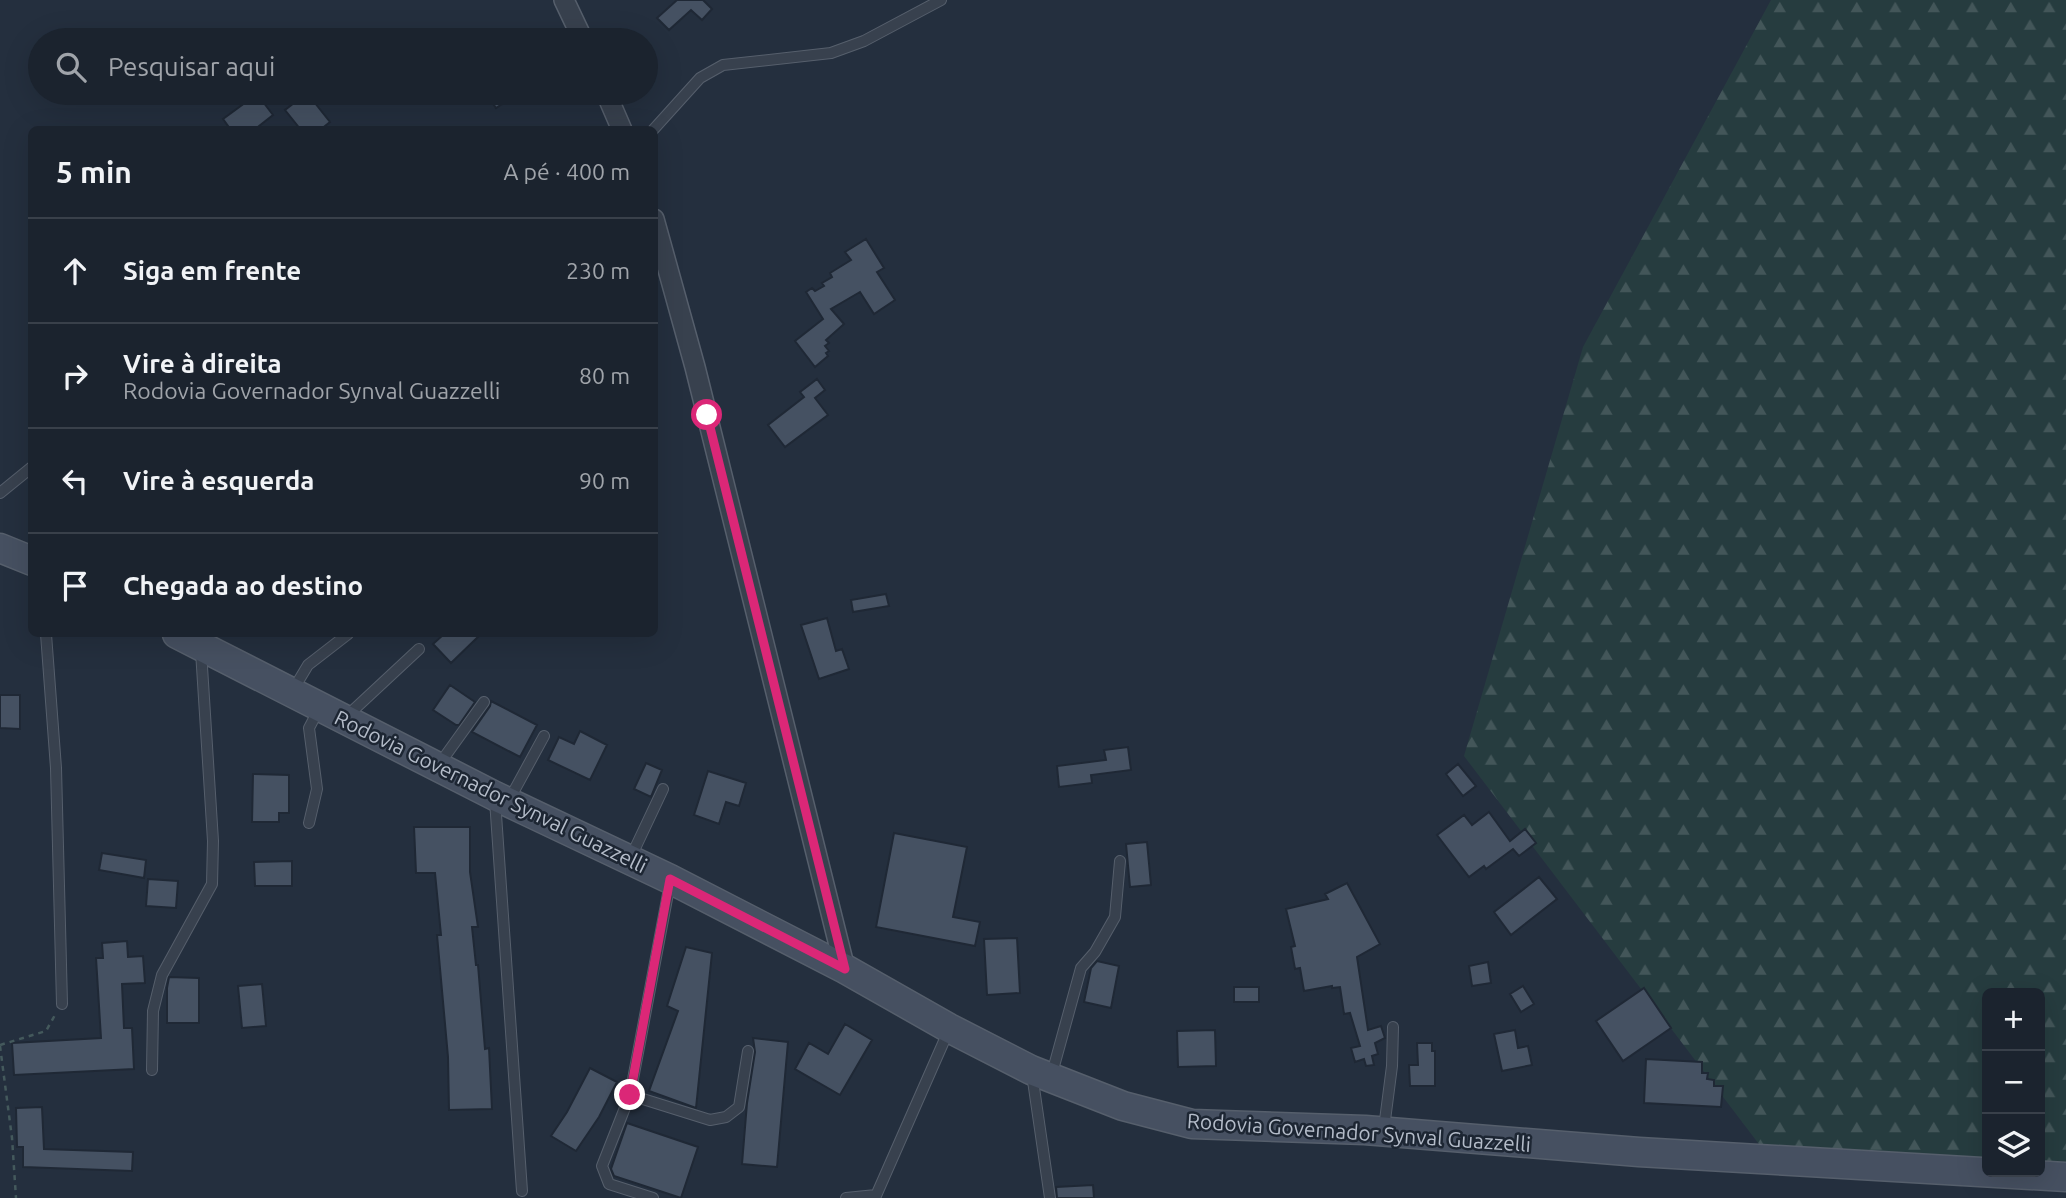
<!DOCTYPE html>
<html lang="pt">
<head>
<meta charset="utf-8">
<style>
  body { margin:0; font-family:Ubuntu,sans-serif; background:#242b36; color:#f1f3f6 }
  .controls { position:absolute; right:21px; bottom:21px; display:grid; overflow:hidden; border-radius:10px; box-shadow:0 7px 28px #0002 }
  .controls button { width:63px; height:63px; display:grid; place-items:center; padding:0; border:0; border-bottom:2px solid #39404a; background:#1b232e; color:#f1f3f6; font:35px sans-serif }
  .stop { position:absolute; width:21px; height:21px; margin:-16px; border:5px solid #db2777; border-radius:50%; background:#fff }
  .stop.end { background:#db2777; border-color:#fff; box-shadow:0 2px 7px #0008 }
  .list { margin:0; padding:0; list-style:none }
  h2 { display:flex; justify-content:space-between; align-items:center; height:91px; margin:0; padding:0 28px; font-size:30px }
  h2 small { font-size:23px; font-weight:400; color:#a0a4aa }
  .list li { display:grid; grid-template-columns:46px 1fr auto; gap:21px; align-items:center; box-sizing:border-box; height:105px; padding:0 28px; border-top:2px solid #39404a }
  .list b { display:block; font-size:26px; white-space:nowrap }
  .list p { margin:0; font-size:23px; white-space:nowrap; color:#a0a4aa }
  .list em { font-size:23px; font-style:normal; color:#a0a4aa }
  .icon { flex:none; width:38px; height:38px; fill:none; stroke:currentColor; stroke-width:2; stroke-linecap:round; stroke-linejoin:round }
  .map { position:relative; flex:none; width:2066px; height:1198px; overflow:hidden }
  .search { position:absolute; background:#1b232e; box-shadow:0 7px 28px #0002; left:28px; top:28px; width:630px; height:77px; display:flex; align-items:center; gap:18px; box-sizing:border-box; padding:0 24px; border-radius:38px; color:#a0a4aa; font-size:26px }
  .panel { position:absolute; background:#1b232e; box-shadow:0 7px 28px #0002; left:28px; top:126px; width:630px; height:511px; border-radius:10px }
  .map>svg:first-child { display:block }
</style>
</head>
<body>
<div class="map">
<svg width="2066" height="1198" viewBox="0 0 2066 1198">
  <defs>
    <pattern id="forest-firs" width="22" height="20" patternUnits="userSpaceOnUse" patternTransform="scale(1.75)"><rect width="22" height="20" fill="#263c3f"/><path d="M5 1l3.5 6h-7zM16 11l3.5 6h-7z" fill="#435659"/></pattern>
  </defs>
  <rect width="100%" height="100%" fill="#242f3e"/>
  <!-- forest -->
  <path fill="url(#forest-firs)" fill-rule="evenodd" d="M1771,0H2066V1177L1771,1160L1464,756L1583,347ZM1987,993H2040V1172H1987Z"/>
  <!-- building -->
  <path fill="#455162" stroke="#1f2835" stroke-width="2" d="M677,0H703L712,9L702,20L691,10L669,30L657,18Z
    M307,93L330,122L320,130H301L285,110Z
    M486,93H519L496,108Z
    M257,94L273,115L254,130H231L223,119Z
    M866,239L884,268L877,272L895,300L874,314L860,292L831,309L844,324L826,340L829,343L825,346L829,351L826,353L828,356L815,367L795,341L823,319L806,292L812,288L815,291L824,286L822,283L832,277L830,273L851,260L845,252Z
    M817,379L825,390L815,398L828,415L785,447L768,425L804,397L800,392Z
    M886,594L889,606L853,612L851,600Z
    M827,618L836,651L842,649L849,669L819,679L801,625Z
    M444,634H481L451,663L433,644Z
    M450,685L475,702L459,725H456L433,710Z
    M0,695H20V729L0,728Z
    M491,701L537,725L520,757L472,732L490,706Z
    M580,731L607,745L590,780L548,760L559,737L574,744Z
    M1128,747L1131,770L1091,775L1092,783L1059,787L1057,766L1106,760L1104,750Z
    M646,763L662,770L651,797L634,789Z
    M1458,764L1476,786L1463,796L1446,774Z
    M708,771L746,783L739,806L726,802L719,824L694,815Z
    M253,774L289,775V813H279V822H252Z
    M1489,812L1510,841L1525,829L1536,843L1519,856L1513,849L1486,869L1484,866L1469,877L1437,835L1464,815L1472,825Z
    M414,827H470V872L478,927H472L476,965H478L485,1049L489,1048L492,1109L449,1110L448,1057L437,935H441L435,873H416Z
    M894,833L967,847L953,917L980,922L975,946L876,927Z
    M1147,842L1151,885L1130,887L1126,844Z
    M102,853L146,860L144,878L99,870Z
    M292,861V886H255L254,862Z
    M1539,877L1557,899L1511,935L1494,912Z
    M148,879L178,881L176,908L146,906Z
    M1347,883L1380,944L1357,957L1368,1030L1381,1026L1385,1038L1375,1043L1378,1054L1372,1056L1374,1065L1366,1066L1364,1059L1355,1062L1351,1048L1360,1046L1350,1013L1344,1014L1340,987L1332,988V986L1304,991L1300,968L1295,969L1291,947L1295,946L1286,909L1328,899L1325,894Z
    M1017,938L1020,993L987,995L984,939Z
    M127,941L128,957L143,956L145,983L122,984L124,1028H132L134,1069L14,1075L12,1043L101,1038L96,958H103L102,943Z
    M686,947L712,953L696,1108L649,1091L678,1011L667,1006Z
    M1097,961L1119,966L1111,1008L1084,1002L1091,968Z
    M1488,962L1491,983L1472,986L1469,966Z
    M169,977L199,978V1023H167V988Z
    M262,984L266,1026L242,1028L238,986Z
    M1523,986L1534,1004L1521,1012L1510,994Z
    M1234,987H1259V1002H1234Z
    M1644,988L1671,1028L1623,1061L1596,1021Z
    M845,1024L872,1040L840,1095L795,1069L809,1043L828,1054Z
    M1215,1030L1216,1066L1178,1067L1177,1031Z
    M1515,1030L1518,1048L1528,1046L1532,1065L1502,1071L1494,1034Z
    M753,1038L788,1042L777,1167L742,1164L747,1103L755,1052Z
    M1417,1043H1432V1051H1435V1086H1410L1409,1065H1418Z
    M1646,1059L1702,1062V1073H1708L1707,1079L1714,1080V1086H1723L1721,1107L1644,1103Z
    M590,1068L617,1082L599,1117L576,1151L551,1136L567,1112Z
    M42,1107L44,1149L133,1152L132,1171L23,1167V1147H17L16,1108Z
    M627,1123L698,1147L681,1198L614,1176L611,1169Z
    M1093,1185L1094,1198H1057L1056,1187Z"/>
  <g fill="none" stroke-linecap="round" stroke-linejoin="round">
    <defs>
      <path id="service" d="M653,130L700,78L723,65L831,53L864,41L941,0
        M0,493L32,467
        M46,634L56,768L62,1004
        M293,690L308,665L348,634
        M347,716L419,649
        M438,766L484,702
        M495,800L522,1191
        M508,802L544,736
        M309,823L317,789L309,728L319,709
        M630,859L663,789
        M152,1070L153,1011L162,975L212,884L213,841L201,651
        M1032,1074L1050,1198
        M1051,1077L1081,968L1095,952L1115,917L1120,861
        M630,1095L710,1120L726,1117L739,1107L748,1051
        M1384,1128L1392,1066L1393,1027
        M653,1198L609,1184L602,1166L630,1095L670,883
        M846,1198L876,1195
        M875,1198L948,1032"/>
      <path id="minor" d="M564,0L583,40
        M606,93L622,130
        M654,219L695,367L845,969"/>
      <path id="secondary" d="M0,548L32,561
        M177,634L495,796L670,879L845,969L949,1028L1031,1070L1123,1106L1192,1124L1365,1130L1639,1152L2066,1177"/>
    </defs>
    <!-- service casing -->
    <use href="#service" stroke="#565f6c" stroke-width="12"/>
    <!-- minor casing -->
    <use href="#minor" stroke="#565f6c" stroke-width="22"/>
    <!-- secondary casing -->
    <use href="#secondary" stroke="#565f6c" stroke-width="31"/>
    <!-- path -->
    <path stroke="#44595c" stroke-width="2.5" stroke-dasharray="5 5" stroke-linecap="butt" d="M0,1045L46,1031L55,1015
      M0,1046L12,1138L16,1198"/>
    <!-- service -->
    <use href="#service" stroke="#38414e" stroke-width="10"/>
    <!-- minor -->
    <use href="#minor" stroke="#38414e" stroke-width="19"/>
    <!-- secondary -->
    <use href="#secondary" stroke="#465061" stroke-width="28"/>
  </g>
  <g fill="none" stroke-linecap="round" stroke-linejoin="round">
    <!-- route -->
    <path stroke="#db2777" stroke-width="9" d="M630,1095L670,879L845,969L707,415"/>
  </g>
  <g text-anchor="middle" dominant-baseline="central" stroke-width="5" stroke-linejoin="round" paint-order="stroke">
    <!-- street labels -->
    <g font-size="21" fill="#b4bcc9" stroke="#1d2633">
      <text transform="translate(491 791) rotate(26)">Rodovia Governador Synval Guazzelli</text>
      <text transform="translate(1359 1132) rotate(4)">Rodovia Governador Synval Guazzelli</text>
    </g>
  </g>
</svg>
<div class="controls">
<button>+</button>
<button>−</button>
<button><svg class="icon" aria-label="layers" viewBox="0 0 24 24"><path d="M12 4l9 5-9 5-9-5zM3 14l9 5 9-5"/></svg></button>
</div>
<div class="stop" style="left:707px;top:415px"></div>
<div class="stop end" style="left:630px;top:1095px"></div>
<div class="search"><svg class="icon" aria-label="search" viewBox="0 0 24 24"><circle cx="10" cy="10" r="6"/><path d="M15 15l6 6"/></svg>Pesquisar aqui</div>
<section class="panel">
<h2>5 min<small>A pé · 400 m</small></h2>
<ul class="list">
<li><svg class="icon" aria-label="ahead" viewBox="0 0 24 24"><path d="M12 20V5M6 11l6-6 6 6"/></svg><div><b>Siga em frente</b></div><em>230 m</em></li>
<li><svg class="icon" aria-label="right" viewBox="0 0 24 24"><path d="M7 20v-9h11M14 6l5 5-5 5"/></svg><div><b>Vire à direita</b><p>Rodovia Governador Synval Guazzelli</p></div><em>80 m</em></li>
<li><svg class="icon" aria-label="left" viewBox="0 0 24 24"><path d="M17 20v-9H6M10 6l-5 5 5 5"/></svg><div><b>Vire à esquerda</b></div><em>90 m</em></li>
<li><svg class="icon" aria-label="arrive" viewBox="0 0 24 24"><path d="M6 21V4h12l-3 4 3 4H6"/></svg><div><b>Chegada ao destino</b></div></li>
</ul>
</section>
</div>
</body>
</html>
